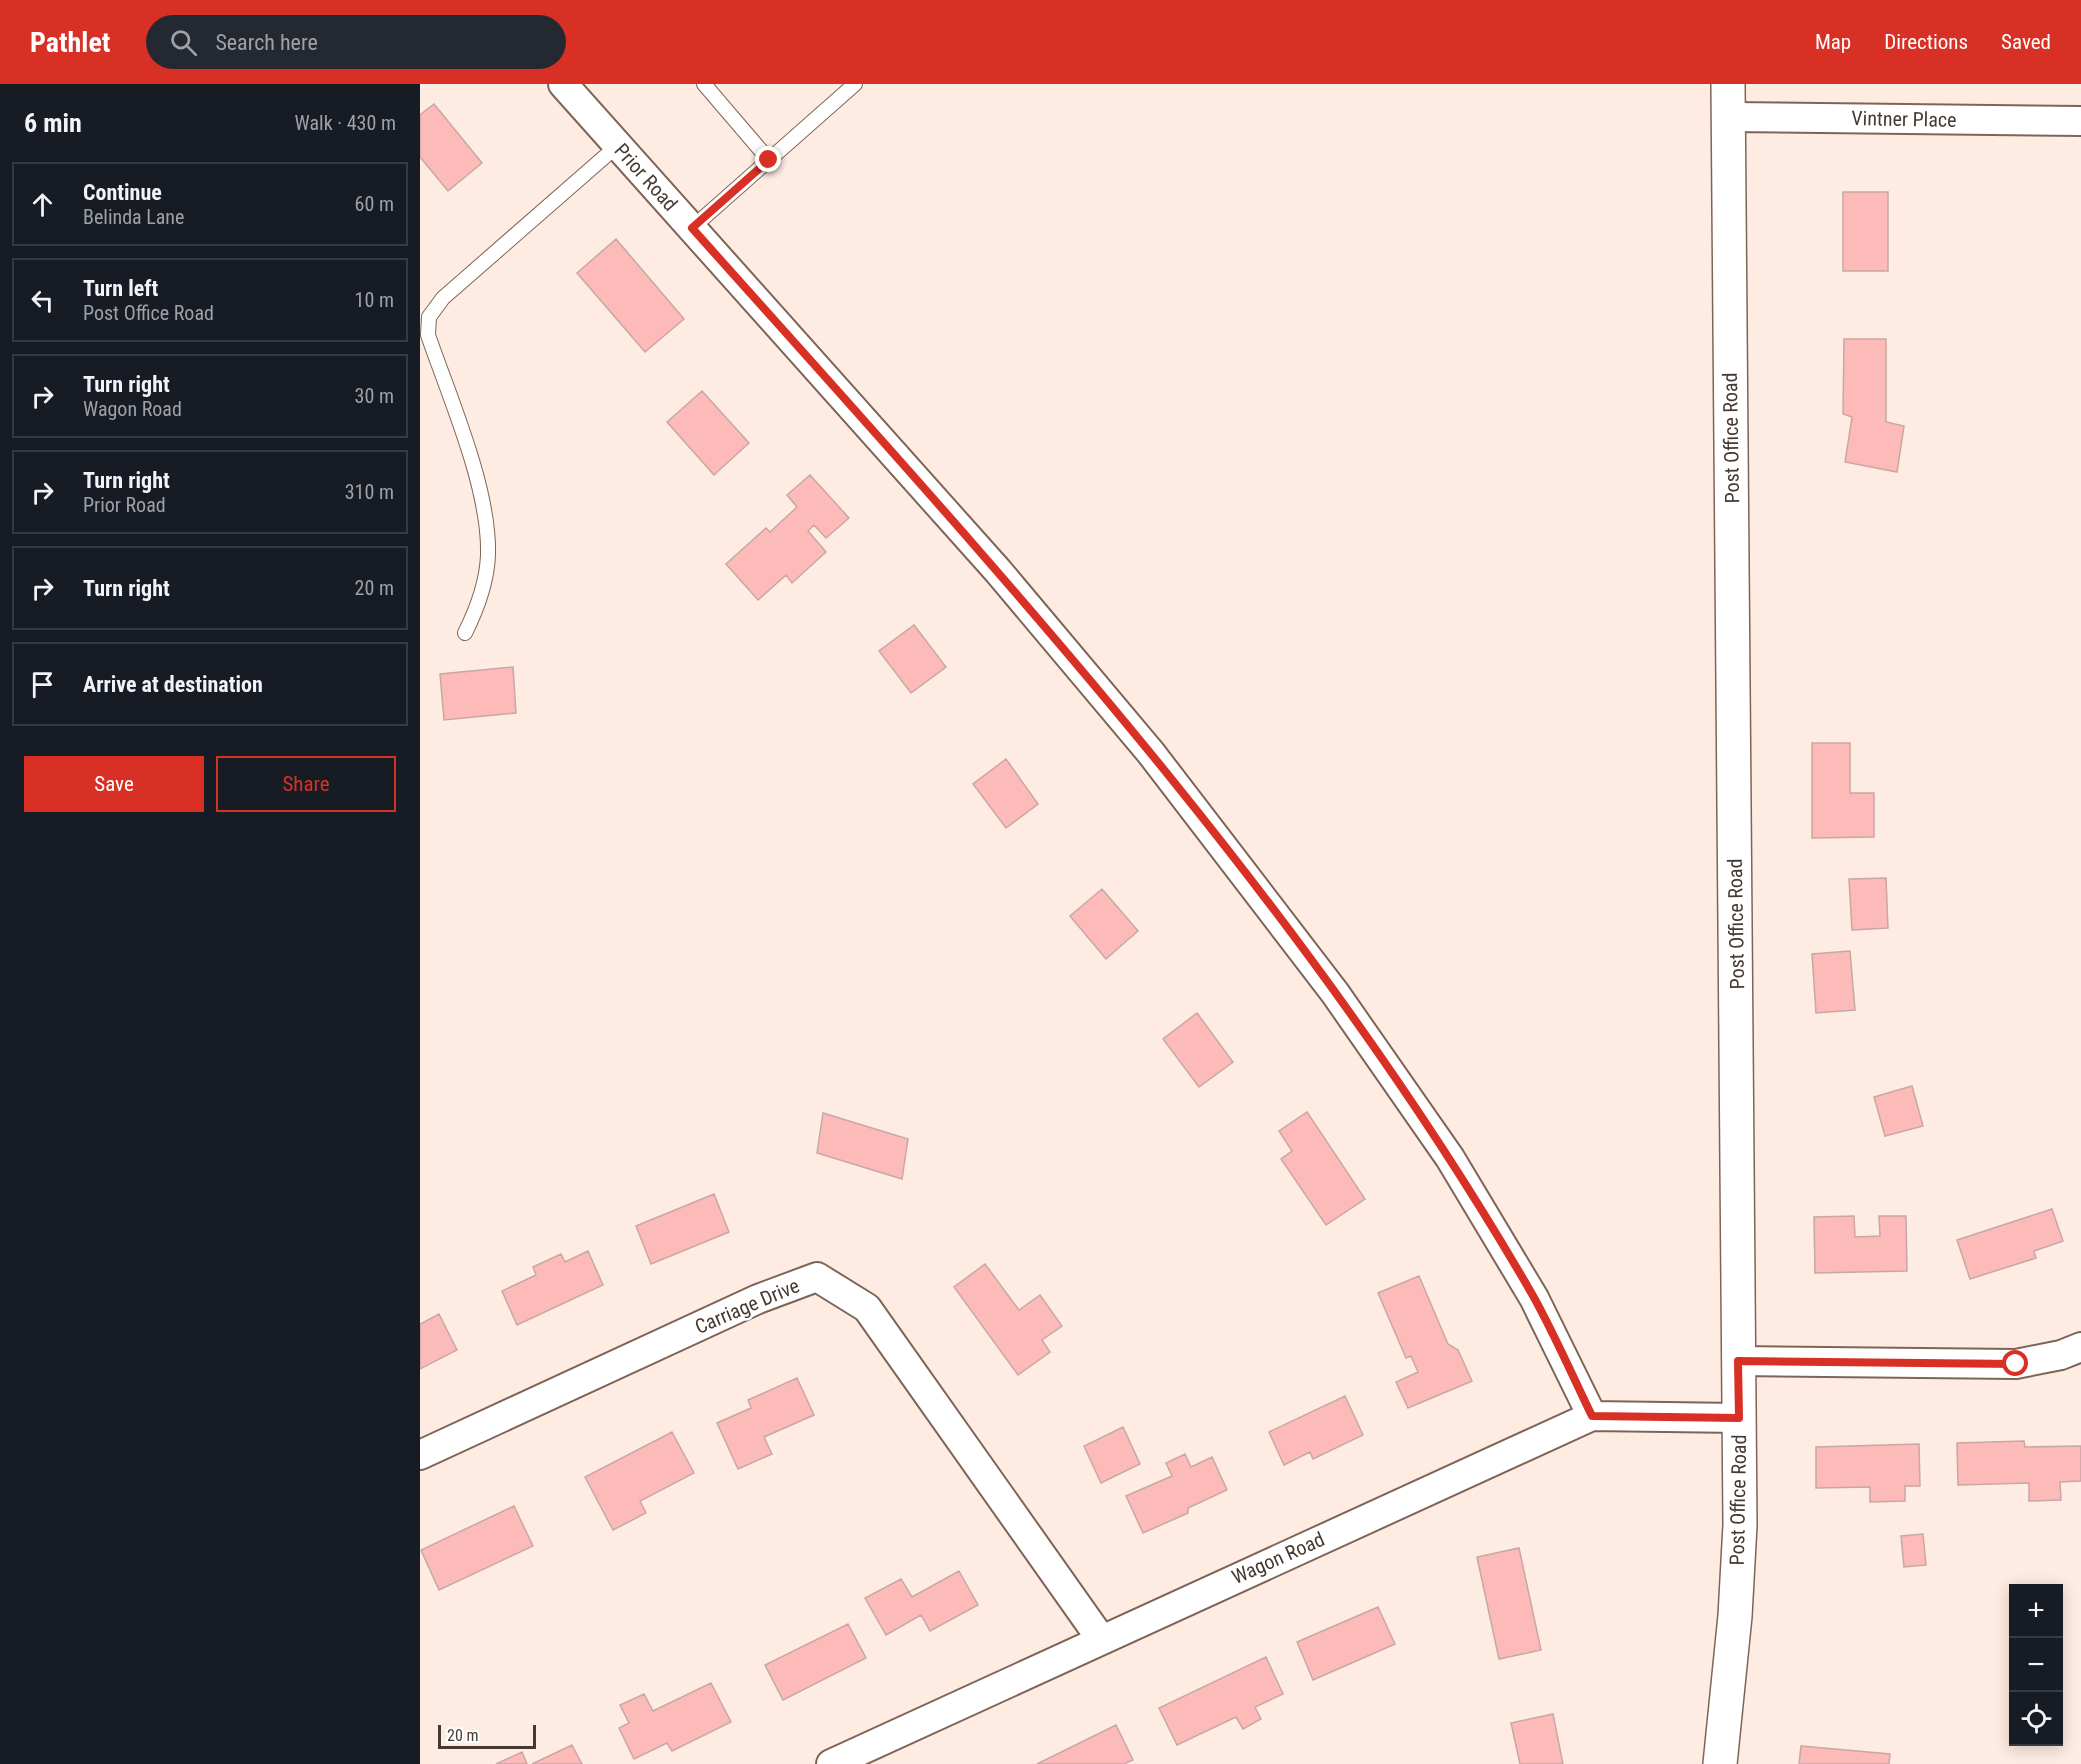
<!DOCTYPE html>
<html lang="en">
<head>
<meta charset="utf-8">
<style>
  body { margin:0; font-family:"Roboto Condensed",sans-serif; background:#242831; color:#f1f3f6 }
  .controls { position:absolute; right:18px; bottom:18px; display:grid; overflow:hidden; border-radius:0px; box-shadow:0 3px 15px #0003 }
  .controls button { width:54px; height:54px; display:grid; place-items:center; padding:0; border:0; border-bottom:2px solid #363941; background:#171b24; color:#f1f3f6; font:30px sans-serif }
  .scale { position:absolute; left:18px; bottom:15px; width:98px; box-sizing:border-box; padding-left:6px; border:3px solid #453933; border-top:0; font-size:16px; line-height:21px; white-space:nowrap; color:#453933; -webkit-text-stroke:4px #fff; paint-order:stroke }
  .stop { position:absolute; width:18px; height:18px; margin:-14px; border:4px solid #d93025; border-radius:50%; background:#fff }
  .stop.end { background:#d93025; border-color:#fff; box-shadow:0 2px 6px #0008 }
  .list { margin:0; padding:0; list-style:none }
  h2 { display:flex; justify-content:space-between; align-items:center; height:78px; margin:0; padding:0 24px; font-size:26px }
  h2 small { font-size:20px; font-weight:400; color:#9ea1a6 }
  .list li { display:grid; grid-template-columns:39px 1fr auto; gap:18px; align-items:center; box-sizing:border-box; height:84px; margin:0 12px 12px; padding:0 12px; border:2px solid #363941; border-radius:0px }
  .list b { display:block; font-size:22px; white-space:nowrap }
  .list p { margin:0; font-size:20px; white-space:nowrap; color:#9ea1a6 }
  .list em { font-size:20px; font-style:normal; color:#9ea1a6 }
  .actions { display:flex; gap:12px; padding:18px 24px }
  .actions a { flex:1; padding:14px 0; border:2px solid #d93025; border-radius:0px; text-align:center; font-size:21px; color:#d93025 }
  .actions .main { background:#d93025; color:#fff }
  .icon { flex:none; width:33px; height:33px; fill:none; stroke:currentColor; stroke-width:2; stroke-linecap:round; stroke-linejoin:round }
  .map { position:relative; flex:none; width:1661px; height:1680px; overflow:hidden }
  header { display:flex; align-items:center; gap:36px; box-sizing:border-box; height:84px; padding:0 30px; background:#d93025; color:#fff }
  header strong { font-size:28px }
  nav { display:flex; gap:33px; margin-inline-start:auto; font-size:21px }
  .search { width:420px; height:54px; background:#242831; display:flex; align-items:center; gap:15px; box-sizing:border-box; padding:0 21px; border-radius:33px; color:#9ea1a6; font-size:22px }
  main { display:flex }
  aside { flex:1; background:#171b24 }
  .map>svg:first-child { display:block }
</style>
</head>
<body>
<header>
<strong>Pathlet</strong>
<div class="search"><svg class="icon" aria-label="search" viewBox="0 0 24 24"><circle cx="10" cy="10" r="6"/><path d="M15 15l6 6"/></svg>Search here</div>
<nav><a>Map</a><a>Directions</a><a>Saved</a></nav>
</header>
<main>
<aside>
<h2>6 min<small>Walk · 430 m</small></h2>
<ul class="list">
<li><svg class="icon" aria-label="ahead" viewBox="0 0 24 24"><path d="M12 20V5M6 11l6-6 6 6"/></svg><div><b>Continue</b><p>Belinda Lane</p></div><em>60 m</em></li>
<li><svg class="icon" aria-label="left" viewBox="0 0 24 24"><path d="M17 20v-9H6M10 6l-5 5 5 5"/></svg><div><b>Turn left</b><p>Post Office Road</p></div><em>10 m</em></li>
<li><svg class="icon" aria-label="right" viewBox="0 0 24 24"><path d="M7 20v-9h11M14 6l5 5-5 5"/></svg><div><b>Turn right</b><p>Wagon Road</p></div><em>30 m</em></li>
<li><svg class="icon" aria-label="right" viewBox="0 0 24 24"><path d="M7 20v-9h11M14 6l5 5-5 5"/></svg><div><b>Turn right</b><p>Prior Road</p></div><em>310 m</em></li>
<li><svg class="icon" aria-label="right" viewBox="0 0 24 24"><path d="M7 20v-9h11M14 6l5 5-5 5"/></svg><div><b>Turn right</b></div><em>20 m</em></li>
<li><svg class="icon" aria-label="arrive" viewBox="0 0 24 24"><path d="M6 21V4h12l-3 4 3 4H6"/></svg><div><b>Arrive at destination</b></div></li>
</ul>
<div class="actions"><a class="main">Save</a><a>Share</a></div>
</aside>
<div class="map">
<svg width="1661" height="1680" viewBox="0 0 1661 1680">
  <rect width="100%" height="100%" fill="#feece2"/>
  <!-- building -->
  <path fill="#fcbab8" stroke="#c8a7a5" stroke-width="1.5" d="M14,20L62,79L28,107L0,73V31Z
    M1423,108H1468V187H1423Z
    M196,155L264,235L225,268L157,189Z
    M1424,255H1466V338L1484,342L1477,388L1425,378L1432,333L1423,330Z
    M282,307L329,359L294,391L247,338Z
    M390,391L429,434L406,454L394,441L388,447L406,468L372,499L366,491L338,516L306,480L346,444L350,448L377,423L367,411Z
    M494,541L526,583L491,609L459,567Z
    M93,583L96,629L24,636L20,590Z
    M1392,659H1430V709H1454V753L1392,754Z
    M586,675L618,720L586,744L553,700Z
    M1466,794L1468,844L1432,846L1429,795Z
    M682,805L718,847L686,875L650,832Z
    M1430,867L1435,926L1396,929L1392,870Z
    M777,929L813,978L779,1003L743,955Z
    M1492,1002L1503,1042L1465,1052L1454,1013Z
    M887,1028L945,1115L906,1141L861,1075L872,1067L859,1047Z
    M403,1029L488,1055L482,1095L397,1069Z
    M294,1110L309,1148L231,1180L216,1142Z
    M1632,1125L1643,1157L1614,1167L1616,1174L1550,1195L1537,1156Z
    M1434,1132L1435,1153L1460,1152L1459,1132H1486L1487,1187L1395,1189L1394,1133Z
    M168,1167L183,1201L97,1241L82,1207L116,1191L113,1183L141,1170L145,1178Z
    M565,1180L599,1226L620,1211L642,1242L622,1256L630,1268L598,1291L534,1203Z
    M999,1192L1028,1260L1038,1266L1052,1297L988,1324L976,1298L998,1288L991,1272L986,1274L958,1209Z
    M19,1230L37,1266L0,1285V1240Z
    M377,1294L394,1331L344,1353L352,1370L318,1385L297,1339L331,1324L328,1316Z
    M925,1312L943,1351L893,1375L890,1368L864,1381L849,1348Z
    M703,1343L720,1380L681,1399L664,1362Z
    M252,1348L274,1389L220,1417L226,1429L193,1446L165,1393Z
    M1604,1357L1605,1363L1661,1362V1397L1640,1398L1641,1416L1609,1417V1399L1538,1401L1537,1359Z
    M1499,1360L1500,1402H1485V1417L1450,1418V1403L1396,1404V1363Z
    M765,1370L771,1383L792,1373L807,1406L768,1424V1429L723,1449L706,1412L752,1392L746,1379Z
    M94,1422L113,1462L19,1506L1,1466Z
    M1503,1450L1506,1481L1484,1483L1481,1452Z
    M1099,1464L1121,1566L1079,1575L1057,1473Z
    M539,1487L558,1521L510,1547L501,1531L466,1551L445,1514L481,1495L492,1513Z
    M958,1523L975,1560L893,1596L877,1558Z
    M428,1540L446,1574L363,1616L345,1581Z
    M846,1573L863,1610L835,1623L841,1635L823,1645L816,1633L757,1661L739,1624Z
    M291,1599L311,1638L252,1667L247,1659L214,1675L199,1644L209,1639L200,1621L224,1610L233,1627Z
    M1133,1630L1143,1680H1100L1091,1639Z
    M696,1641L713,1676L704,1680H617Z
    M152,1661L162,1680H112Z
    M1381,1662L1470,1670L1469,1680H1379Z
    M102,1668L107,1680H76Z"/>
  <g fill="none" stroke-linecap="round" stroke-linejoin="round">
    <defs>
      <path id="lane" d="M284,0L349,76
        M272,144L435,0
        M45,549C57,525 67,499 68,471C70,405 30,315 8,251L9,233L23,214L197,62"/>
      <path id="street" d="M143,0L578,487L731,669L915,909L1030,1074L1114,1214L1172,1332
        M1308,33L1661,37
        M1318,1277L1596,1280L1641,1271L1661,1263
        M0,1371L338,1215L397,1193L447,1224L681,1555
        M411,1680L1172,1332L1319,1334"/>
      <path id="secondary" d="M1300,1680L1315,1532L1320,1441L1308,0"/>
    </defs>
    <!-- lane casing -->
    <use href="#lane" stroke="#7e6457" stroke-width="16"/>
    <!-- street casing -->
    <use href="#street" stroke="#7e6457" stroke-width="32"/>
    <!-- secondary casing -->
    <use href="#secondary" stroke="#7e6457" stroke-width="36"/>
    <!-- lane -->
    <use href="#lane" stroke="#fff" stroke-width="14"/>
    <!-- street -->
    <use href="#street" stroke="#fff" stroke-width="28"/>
    <!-- secondary -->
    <use href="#secondary" stroke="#fff" stroke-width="33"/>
  </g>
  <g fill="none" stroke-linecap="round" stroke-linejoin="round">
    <!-- route -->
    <path stroke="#d93025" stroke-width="8" d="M349,76L272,144C572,480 886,818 1112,1210C1134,1249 1152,1291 1172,1332L1319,1334L1318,1277L1596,1280"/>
  </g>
  <g text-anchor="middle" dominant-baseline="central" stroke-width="5" stroke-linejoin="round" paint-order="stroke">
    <!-- street labels -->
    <g font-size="20" fill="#453933" stroke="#fff">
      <text transform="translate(1484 35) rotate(1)">Vintner Place</text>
      <text transform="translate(226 93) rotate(48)">Prior Road</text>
      <text transform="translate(1311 354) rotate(-91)">Post Office Road</text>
      <text transform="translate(1316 840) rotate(-91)">Post Office Road</text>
      <text transform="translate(327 1222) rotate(-23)">Carriage Drive</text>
      <text transform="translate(1318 1416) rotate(-89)">Post Office Road</text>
      <text transform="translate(858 1474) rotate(-24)">Wagon Road</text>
    </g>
  </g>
</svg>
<div class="controls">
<button>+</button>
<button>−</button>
<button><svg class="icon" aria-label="locate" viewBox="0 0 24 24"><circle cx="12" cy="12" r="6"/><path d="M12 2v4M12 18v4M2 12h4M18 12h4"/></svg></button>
</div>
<div class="scale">20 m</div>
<div class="stop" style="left:1596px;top:1280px"></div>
<div class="stop end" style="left:349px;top:76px"></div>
</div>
</main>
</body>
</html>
